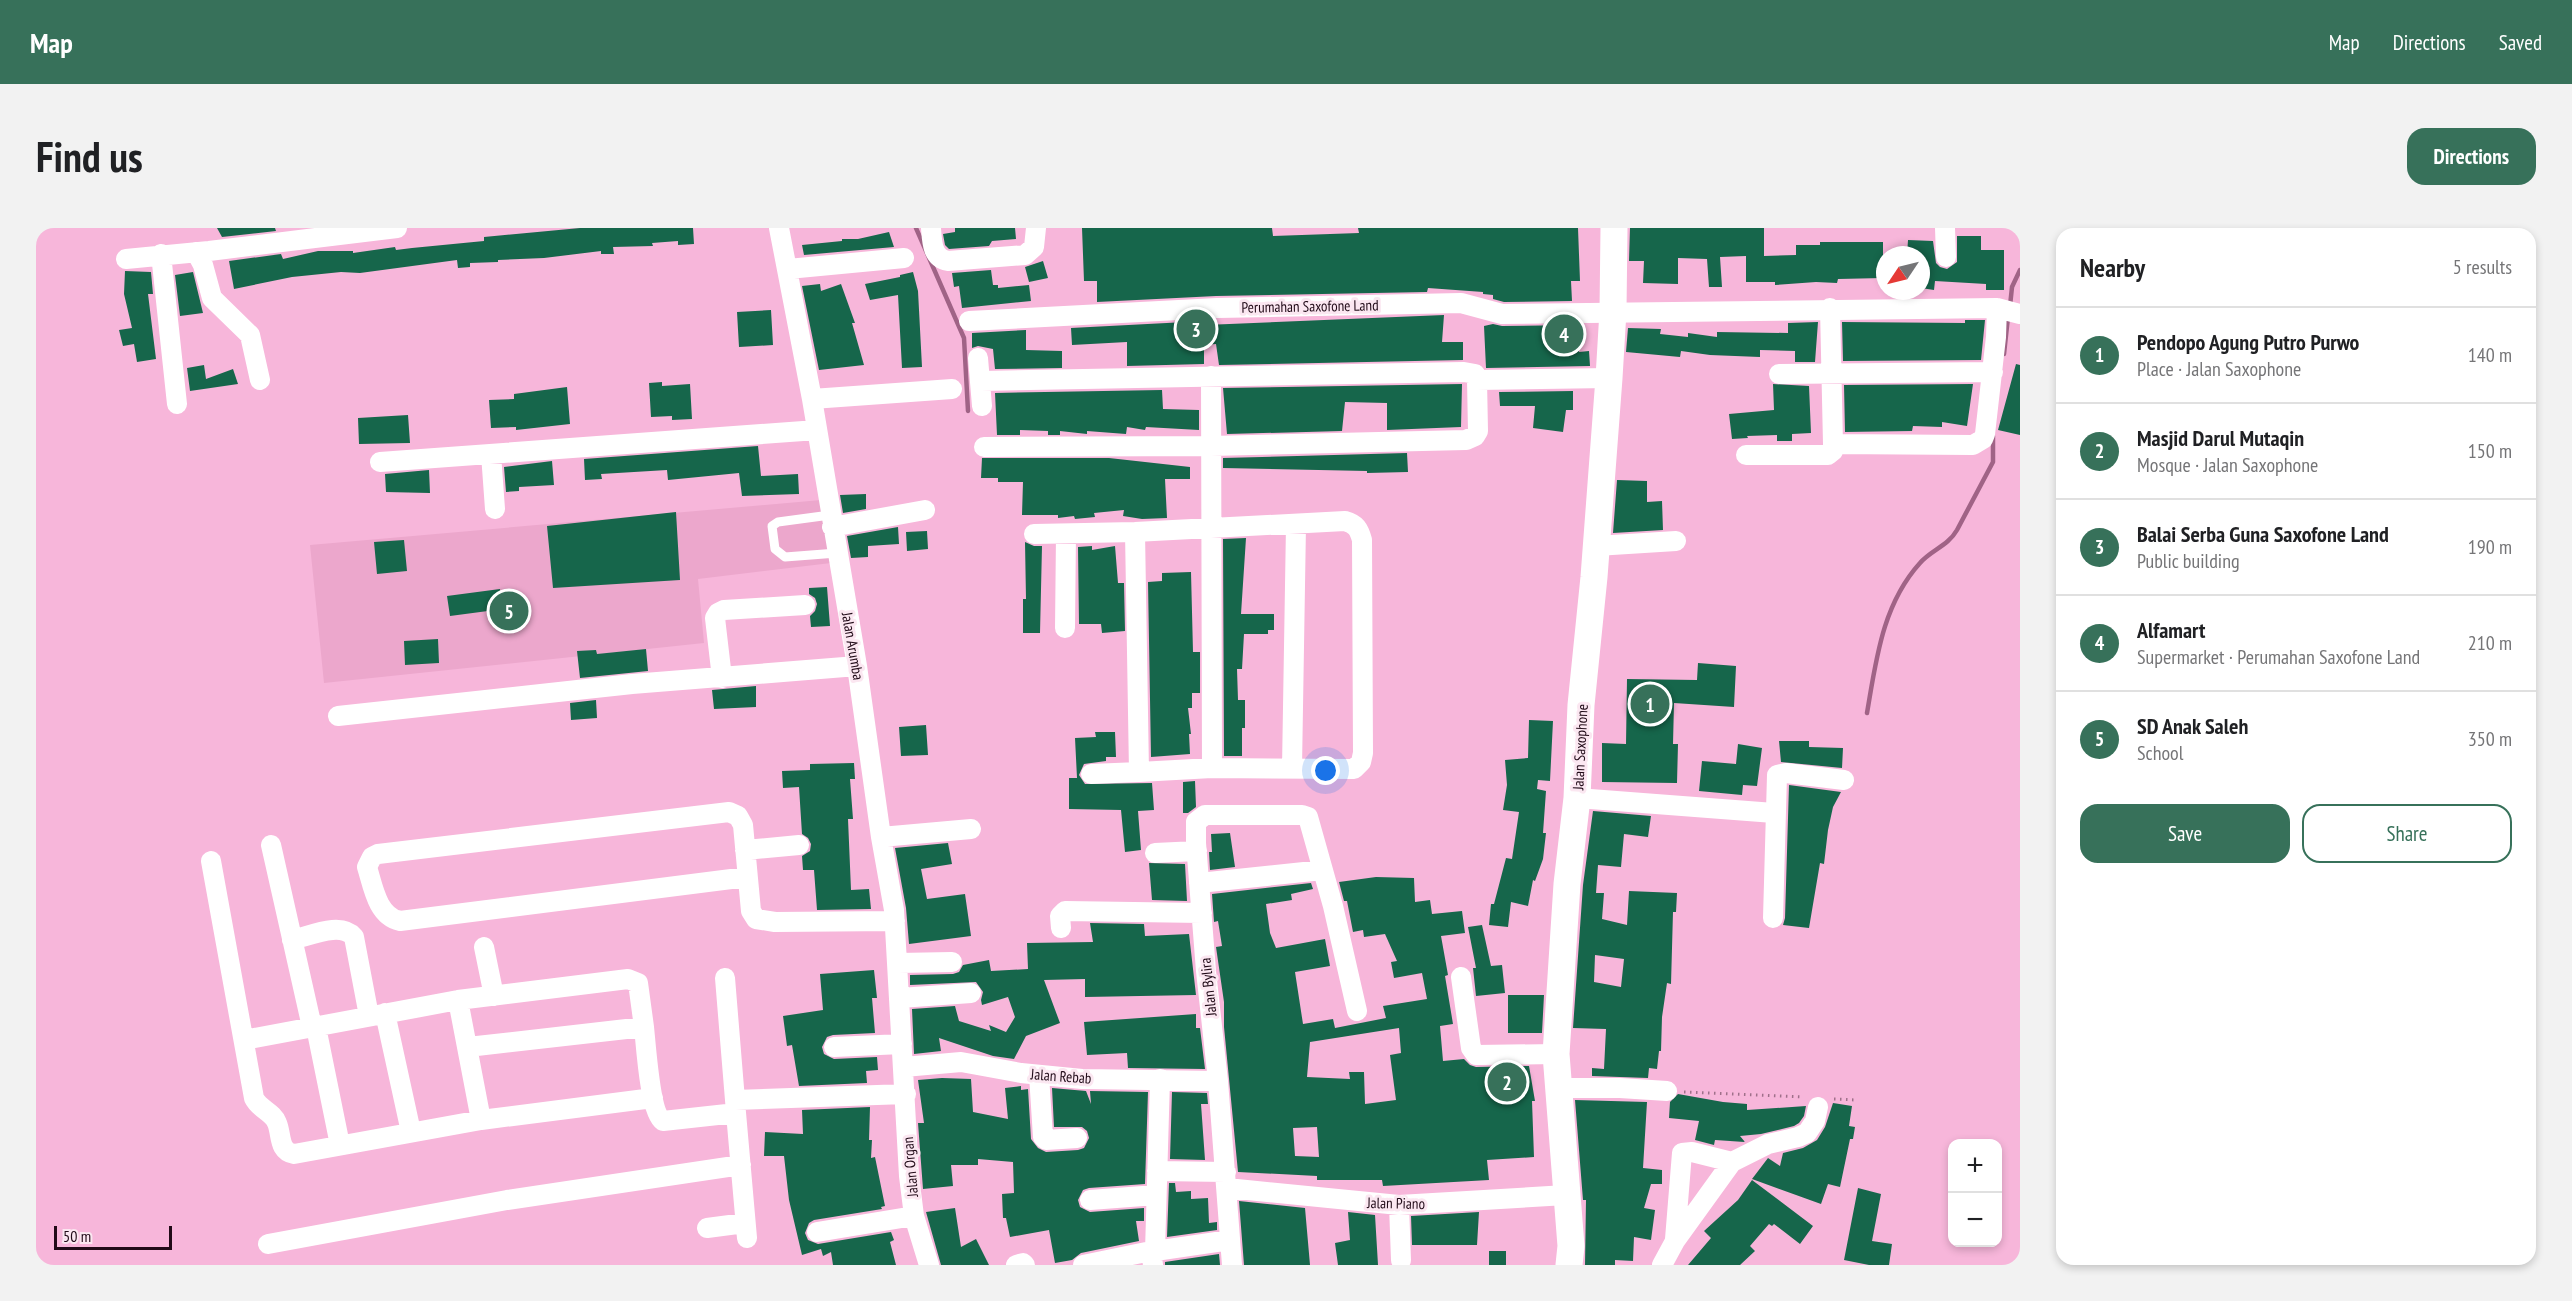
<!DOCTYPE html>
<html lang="en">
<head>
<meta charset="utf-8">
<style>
  body { margin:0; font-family:"PT Sans Narrow",sans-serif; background:#f2f2f2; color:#202124 }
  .controls { position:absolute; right:18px; bottom:18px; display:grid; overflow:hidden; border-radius:12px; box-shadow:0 3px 9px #0003 }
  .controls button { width:54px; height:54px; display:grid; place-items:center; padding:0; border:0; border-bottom:2px solid #e0e0e0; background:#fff; color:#202124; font:30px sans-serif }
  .compass { position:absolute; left:1840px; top:18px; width:54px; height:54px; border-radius:50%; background:#fff; box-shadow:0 3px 9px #0003; rotate:235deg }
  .scale { position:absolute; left:18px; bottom:15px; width:118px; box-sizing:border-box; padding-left:6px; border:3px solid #210b18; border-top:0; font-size:16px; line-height:21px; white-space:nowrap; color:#210b18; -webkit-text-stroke:4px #fbe7f1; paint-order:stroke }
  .you { position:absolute; left:1290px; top:543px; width:21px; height:21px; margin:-15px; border:4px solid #fff; border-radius:50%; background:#1a73e8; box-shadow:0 0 0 9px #1a73e833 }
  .badge { display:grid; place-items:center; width:39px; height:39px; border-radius:50%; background:#37715a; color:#fff; font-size:20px; font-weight:700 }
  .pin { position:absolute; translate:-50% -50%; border:3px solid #fff; box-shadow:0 2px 6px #0006 }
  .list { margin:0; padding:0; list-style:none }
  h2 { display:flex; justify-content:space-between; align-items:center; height:78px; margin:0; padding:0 24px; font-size:26px }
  h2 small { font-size:20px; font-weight:400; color:#757577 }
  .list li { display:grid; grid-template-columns:39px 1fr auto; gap:18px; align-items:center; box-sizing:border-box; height:96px; padding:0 24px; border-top:2px solid #e0e0e0 }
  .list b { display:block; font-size:22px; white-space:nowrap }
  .list p { margin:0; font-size:20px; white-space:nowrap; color:#757577 }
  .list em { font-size:20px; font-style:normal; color:#757577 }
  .actions { display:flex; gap:12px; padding:18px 24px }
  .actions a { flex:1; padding:14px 0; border:2px solid #37715a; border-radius:18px; text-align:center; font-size:21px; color:#37715a }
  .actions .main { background:#37715a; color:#fff }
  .map { position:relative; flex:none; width:1984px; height:1037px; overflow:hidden; border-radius:18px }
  header { display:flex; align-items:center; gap:36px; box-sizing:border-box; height:84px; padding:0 30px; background:#37715a; color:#fff }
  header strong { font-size:28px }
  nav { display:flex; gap:33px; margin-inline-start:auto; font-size:21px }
  .intro { display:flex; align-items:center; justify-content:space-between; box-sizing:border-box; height:144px; padding:0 36px }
  h1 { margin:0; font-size:42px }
  .button { padding:15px 27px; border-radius:18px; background:#37715a; color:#fff; font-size:21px; font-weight:700 }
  main { display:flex; gap:36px; padding:0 36px }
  aside { flex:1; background:#fff; border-radius:18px; box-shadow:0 3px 9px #0003 }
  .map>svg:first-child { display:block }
</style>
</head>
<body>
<header>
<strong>Map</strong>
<nav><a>Map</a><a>Directions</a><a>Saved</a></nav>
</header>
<div class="intro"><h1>Find us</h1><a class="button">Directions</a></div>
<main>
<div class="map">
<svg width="1984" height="1037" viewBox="0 0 1984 1037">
  <rect width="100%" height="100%" fill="#f7b6da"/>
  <!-- built -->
  <path fill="#eca7cc" d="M785,272L795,335L662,351L668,415L288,455L274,317Z"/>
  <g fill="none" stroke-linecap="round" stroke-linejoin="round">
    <!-- stream -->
    <path stroke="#a06386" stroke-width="4.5" d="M880,0L928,110L932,183
      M1974,78L1976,59L1984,42
      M1968,126L1972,89
      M1831,485C1840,433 1846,377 1884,335C1895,322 1912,318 1921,302L1957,234V208"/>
  </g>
  <!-- building -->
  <path fill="#16664b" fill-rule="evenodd" d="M181,0H239L240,3L186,9Z
    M544,0H657L658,16L642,17V13L616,15L617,18L577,19L578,26H565V23L508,30L462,32V34L434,35V39L422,40L421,32L324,45L305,44L256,49L198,61L193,33L245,26L247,31L282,23H317V25L359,19L360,22L376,20L448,13V9Z
    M919,0H979L980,11L956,13L953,18L913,21L909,17L907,6L919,4Z
    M1046,0H1236L1237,8L1323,5L1322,0H1542L1544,53H1535L1536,73L1468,74L1457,71V67L1447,66V64L1392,60L1391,64L1180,68L1061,74V53H1048Z
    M1594,0H1728V28L1760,27V17H1784V14H1847V50L1802,51L1801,55L1780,54L1739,57V54H1710V28L1684,29L1686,59H1673L1671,31L1642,30V56L1607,55L1608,33H1593Z
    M853,4L858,19L768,27L766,17L806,13V11H822Z
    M1921,8H1945V22H1968V62H1950V56L1899,53L1898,62L1885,60V27H1871L1872,12L1897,13L1900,35L1904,39L1911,41L1921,34Z
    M1007,33L1012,50L993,54L989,39Z
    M955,42L957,57H962V60L993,57L995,73L926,80L923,58L918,59L916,45Z
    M89,43L115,44L117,66H112L120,131L101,134L98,116L87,118L83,102L96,100L88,66Z
    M157,44L167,85L144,88L139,47Z
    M877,44L882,63L886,139L866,140L862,67L834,72L829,56L864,49V47Z
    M784,56L785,63L805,56L819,95H816L828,137L783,142L766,58Z
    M735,82L737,117L703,119L701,84Z
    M1408,87L1406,114H1427V132L1183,137L1180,116L1168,117V136L1091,138V114L1036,117L1035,100L1169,93V97Z
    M1929,92H1949L1945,132L1807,133L1806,94L1929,95Z
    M1782,94L1779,134H1759V123L1724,122V129L1674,127L1645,123L1644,129L1590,124L1592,100L1625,101L1624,106L1652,109V105L1681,109V104L1752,105V95Z
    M1457,96L1466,98L1542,97L1543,124L1553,123L1554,138L1450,140L1448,98Z
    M990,102V122L1026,123V140L959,141L957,121L942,118L936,120V105Z
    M1980,136L1984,137V207L1962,202Z
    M168,137L170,151L197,141L202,156L154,163L151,140Z
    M626,154V158L654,156L656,191L636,192V188L615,189L613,155Z
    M1426,156L1425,199L1351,202V175L1309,174L1306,203L1191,206L1187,160Z
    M1737,156L1773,158L1775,205L1756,206V213H1741V207L1711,208L1712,210L1696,211L1693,186L1738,182Z
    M1937,156L1931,198L1906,194V199L1877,198L1876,203L1809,204L1808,157Z
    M531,159L534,196L480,202V199L455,200L453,172L478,171V166Z
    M1126,162L1127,181L1163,182V202L1110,199L1109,202L1091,199L1090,206L1051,203V206L1024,203V207H1012V203L984,202V207H961L959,165Z
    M1537,163V182H1530L1527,204L1497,200L1499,178H1464L1463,164Z
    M372,187L374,215L323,216L322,190Z
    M722,218L725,248L762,246L763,266L706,268L703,245L632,252L631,242L565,246L566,251L549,252L548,231Z
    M1371,225L1372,244L1331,245V243L1187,240V230Z
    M946,230H1073L1154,239V251H1129L1131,290L1106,291L1087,288L1088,282L1058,285L1059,289L1039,291L1038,288L1022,290V287H986L987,254H962V250H945Z
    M516,233L518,257L483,259V263L470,264L468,239Z
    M393,242L394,265L350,264L349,246Z
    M1581,252L1611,253V274L1626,273L1627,302L1577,305Z
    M830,266V281L807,285L804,267Z
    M640,284L644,352L517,360L511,298Z
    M862,299L863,316L832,318V329L815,330L811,308Z
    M891,303L892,321L871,323L870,304Z
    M1210,310L1205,386H1238V402H1232V406H1208L1206,441H1201L1202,472H1209V500H1206V528H1188L1187,311Z
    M368,312L371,343L341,346L338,314Z
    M989,314L998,318H1006L1004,405H987V371H990Z
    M1056,318V322L1079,318L1082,355H1088L1089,403L1066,405L1065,396H1043L1042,319Z
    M1155,344L1157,424H1164V465H1156V480H1152L1155,506H1153L1154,526L1115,529L1112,354L1126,353V345Z
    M791,359L794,398L775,399L774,388L779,383L781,376L779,370L773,366V360Z
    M464,361L467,381L414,388L411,368Z
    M402,411L403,435L369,437L368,413Z
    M610,421L612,443L544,450L541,423L560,422L561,426Z
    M1662,435L1700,438L1698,479L1638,475L1637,516H1642L1641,555L1566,554V515L1590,516L1591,451L1661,452Z
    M720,458V479L678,481L676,462Z
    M560,472L561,490L535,492L534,475Z
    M1493,492L1517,493L1514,553L1502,552L1501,561L1510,563L1507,605H1510L1507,631L1499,653L1497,652L1492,678L1475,674L1472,699L1453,697L1455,676H1458L1470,630L1476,631L1483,584L1467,582L1471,557L1469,532L1492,530Z
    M890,497L892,527L865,528L863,499Z
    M1059,504H1079L1080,529H1070V533L1048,536L1043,547L1049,556L1116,555L1118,582L1102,583L1105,622L1089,624L1085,582L1033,581V550H1041L1039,510L1060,509Z
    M1743,513H1773V519L1807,520L1806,540L1745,534Z
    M1702,516L1726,520L1721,558L1707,557L1706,567L1663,563L1666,533L1700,536Z
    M818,535L819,551H814L817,591H812L815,662L833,661L835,681L781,682L778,642H767L766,628L774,623L775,616L772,610L766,606L763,559L747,560L746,543L774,542V536Z
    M1159,553L1160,579L1152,585H1147V554Z
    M1753,557L1805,564L1797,579L1792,602L1788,636L1784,635L1773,700L1747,697L1749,690Z
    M1557,583L1615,588L1612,609L1588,606L1585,639L1562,637L1560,665H1568L1566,691L1591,697L1593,663L1641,665L1640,684H1637L1635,756L1631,755L1626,789L1625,823H1623L1621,841L1613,840L1612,850L1556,848V840L1568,841L1570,801L1537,800L1547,657ZM1559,727L1588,731L1585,759L1558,754Z
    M1194,605L1199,639L1174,642L1173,624H1176L1175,606Z
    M912,615L916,636L885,641L891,671L929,666L935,708L873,716L870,680L859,620Z
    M1113,635L1149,636L1151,673L1116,672Z
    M1340,649L1378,650L1379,674L1394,672L1396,686L1426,683L1429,705L1405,708L1412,747L1409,748L1417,796L1404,798L1407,833L1428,831L1434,837L1440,839L1493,838L1499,873H1496L1498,929L1451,932L1453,952L1347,958L1346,952H1281V948L1202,944L1188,799V774L1180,719L1186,718L1182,693L1178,694L1176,666L1275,655L1277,661L1255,666L1256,672L1230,676L1234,705L1240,720L1289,711L1294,738L1259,744L1267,796L1297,791L1299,800L1350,790L1347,778L1391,771L1386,745L1358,750L1355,734L1361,733L1349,706L1328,709L1327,702L1317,704L1311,673H1308L1303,654ZM1363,800L1365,825L1354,827L1360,872L1329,876L1328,844H1313L1314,851L1271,849L1274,814ZM1281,899L1283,929L1259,928L1257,900Z
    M1054,695L1108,696L1109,708L1153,706L1160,767L1049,769V751L1008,752L1024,795L990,808L978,831L957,828L903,810L905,823L878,826L876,781L919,778L923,793L955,803L953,797L970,804L979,789L972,769L946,777L945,772L947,764L940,754L874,757V747L917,746L923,744L927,737L953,732L955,743L992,741L991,715L1057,714Z
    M1446,697L1455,738L1466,737L1469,765L1440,768L1437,740H1440L1432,699Z
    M838,742L841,770H836L839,805L797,807L791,809L786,819L788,826L798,831L841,829L842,842L830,843L831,855L763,858L756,817L751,818L747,788L787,782L784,746Z
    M1472,767H1508L1506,805H1472Z
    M1160,786V800H1164L1169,841L1092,840L1091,825L1051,827L1048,794Z
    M906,850L935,851L937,884L972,891L969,860L985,858V862L992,861L995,911L1002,920L1010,924L1042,922L1048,920L1053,910L1051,903L1046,899H1018L1016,860L1050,863L1055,876L1054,863L1112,864L1109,956L1053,960L1047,962L1042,972L1044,979L1054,984L1108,980V993H1100L1103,1013L1045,1025L1036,1032L1019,1035L1013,1002L974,1009L970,990H967L966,966L978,965L977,934L942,931V937H915L917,958L887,961L882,895H888L882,852Z
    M1136,864L1171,865L1172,876H1165L1169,932L1134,931Z
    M1642,866L1687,874L1711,876V882L1770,878L1768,888L1763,895L1758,898L1725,906L1704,908L1709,914L1679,912L1678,917L1659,912L1663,893L1633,890L1634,874Z
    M1539,872L1611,874L1607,940L1626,942V956H1615L1608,980L1619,982L1615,1012L1598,1009L1597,1033L1579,1032V1037H1549L1550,972H1547Z
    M1797,875L1816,878L1813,898L1819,899L1817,911H1814L1804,959L1792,956L1785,976L1716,951L1732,930L1744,938L1747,925L1767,920L1781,912L1789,899Z
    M834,879L833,912H836L835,930L839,929L849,978L845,979L846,981L778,992L773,995L769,1005L772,1012L782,1016L855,1004L858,1012L854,1014L860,1037H797L795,1024L787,1028L785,1021L766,1027L753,972L748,928H728L729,904L767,906L766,882Z
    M1716,952L1777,998L1764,1016L1738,996L1736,998L1733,996L1714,1018L1719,1023L1704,1037H1652L1675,1010L1668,1003L1702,972Z
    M1133,955H1139L1140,964L1155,963V971L1172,970L1173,995L1181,994V1002L1131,1009Z
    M1822,960L1845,966L1836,1013L1856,1016L1853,1037H1833L1808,1032Z
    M1203,973L1269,980L1274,1037H1208Z
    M919,980L925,1019L940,1011L953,1037H905L890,984Z
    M1312,984L1339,987L1342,1037H1302L1299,1015L1314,1012Z
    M1443,984L1441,1017H1376L1375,988Z
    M1453,1023H1470V1037H1453Z
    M1183,1026L1184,1037H1129V1034Z"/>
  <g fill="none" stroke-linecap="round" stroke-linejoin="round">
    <!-- path -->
    <path stroke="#9f708a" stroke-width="3" stroke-dasharray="1.5 4.5" stroke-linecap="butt" d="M1648,864L1767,869
      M1798,871L1820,872"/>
    <!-- lane -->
    <path stroke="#fff" stroke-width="9" d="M794,287L742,294L736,298L739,321L749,329L801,325"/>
    <!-- street -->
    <path stroke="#fff" stroke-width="20" d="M743,0L776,171L821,438L845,609L858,682L873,948L878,988L893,1037
      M895,0C896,14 896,30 912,33L989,27L998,19L1000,0
      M1909,0L1910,29
      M160,24L167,37L176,70L214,107L224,152
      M125,26L141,176
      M90,31L173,23L361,0
      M752,41L868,30
      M1794,80L1797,216
      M933,93L1181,80L1425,75L1466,86L1961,80L1984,86
      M942,130L946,178
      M1743,146L1957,144
      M1175,148L1176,540
      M1441,152L1573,150
      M945,153L1428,144L1439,146L1441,152L1442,203L1439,208L1430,212L1175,218L948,219
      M776,171L916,161
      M455,226L459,281
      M1710,227H1792L1797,223V216L1937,217L1947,211L1949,206L1960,109L1961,80
      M344,234L781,202
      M796,299L889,282
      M998,306L1099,304L1309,293C1320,296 1323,301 1326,312L1327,525L1325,534L1318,541L1176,540L1103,544L1099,304
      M1560,318L1640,313
      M1029,400L1030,306
      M686,450L679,390L682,385L688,382L769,377
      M302,488L596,456L821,438
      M1256,540L1260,297
      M1055,546L1103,544
      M1541,570L1738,585
      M845,609L935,601
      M235,617L276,799
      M709,622L763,617
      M1119,625L1161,623
      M175,633L218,870C223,881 237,884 241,895C246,907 242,923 258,926L445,892L617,870
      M711,649L364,693C341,688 337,658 331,639L336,629L342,626L693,584L702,588L707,597L715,683L720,691L739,694L859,693
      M1163,655L1287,642
      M1737,690L1741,547L1750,545L1808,552
      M1025,700L1024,688L1029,683L1166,685
      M256,712C274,708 305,693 318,709L333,788
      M448,719L458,768
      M862,735L916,734
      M1425,749L1435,820L1440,827L1520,826
      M689,750L699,872
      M864,770L935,765
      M422,772L445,892
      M349,785L375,904
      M280,799L304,917
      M208,812L422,772L592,751L602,755L608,799
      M432,819L608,799C610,817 614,885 627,893L700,885L699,872L870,866
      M798,819L866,816
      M868,839L925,834L985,845L1046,851L1182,853
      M1003,847L1007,909L1010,912L1041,910
      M1523,860H1584L1631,863
      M700,885L711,1010
      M1121,943L1190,944
      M1191,960L1363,977L1530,967
      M1054,972L1120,967
      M1363,977L1365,1032
      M671,1000L709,995
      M781,1004L878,988
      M1639,1011L1646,925L1656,924L1696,934
      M232,1016L471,972L705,937
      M1119,1023L1194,1012
      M980,1037L987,1035L989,1037
      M1047,1037L1115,1023
      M1117,1037L1115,1023H1119L1124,851
      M1196,1037L1182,853L1170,743L1160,615V594L1169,587H1266L1272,589L1297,678L1321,783
      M1626,1037L1639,1013L1696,934L1732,916L1762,909L1771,905L1779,893L1782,879"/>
    <!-- secondary -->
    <path stroke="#fff" stroke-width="27" d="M1533,1037L1535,1018L1520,826L1531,656L1541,570L1545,477L1558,349L1573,150L1577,83L1578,0"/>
  </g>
  <g text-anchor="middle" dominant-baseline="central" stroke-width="6" stroke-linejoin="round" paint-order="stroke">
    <!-- street labels -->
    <g font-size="15" fill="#210b18" stroke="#fbe7f1">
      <text transform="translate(1274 78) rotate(-1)">Perumahan Saxofone Land</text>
      <text transform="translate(817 418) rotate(80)">Jalan Arumba</text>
      <text transform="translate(1544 519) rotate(-87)">Jalan Saxophone</text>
      <text transform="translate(1172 759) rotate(-96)">Jalan Bylira</text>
      <text transform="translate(1025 848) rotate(4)">Jalan Rebab</text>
      <text transform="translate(874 939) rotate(-95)">Jalan Organ</text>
      <text transform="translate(1360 975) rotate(1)">Jalan Piano</text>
    </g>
  </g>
</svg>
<div class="controls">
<button>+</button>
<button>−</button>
</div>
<svg class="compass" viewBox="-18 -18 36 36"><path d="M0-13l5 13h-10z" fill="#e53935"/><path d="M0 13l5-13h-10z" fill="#757577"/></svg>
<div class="scale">50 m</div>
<div class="you"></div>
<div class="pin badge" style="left:1614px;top:476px">1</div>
<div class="pin badge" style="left:1471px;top:854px">2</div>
<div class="pin badge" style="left:1160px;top:101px">3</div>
<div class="pin badge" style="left:1528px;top:106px">4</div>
<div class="pin badge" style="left:473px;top:383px">5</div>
</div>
<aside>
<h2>Nearby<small>5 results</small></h2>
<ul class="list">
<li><span class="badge">1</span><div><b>Pendopo Agung Putro Purwo</b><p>Place · Jalan Saxophone</p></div><em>140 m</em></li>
<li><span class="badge">2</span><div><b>Masjid Darul Mutaqin</b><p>Mosque · Jalan Saxophone</p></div><em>150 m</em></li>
<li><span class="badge">3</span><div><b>Balai Serba Guna Saxofone Land</b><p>Public building</p></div><em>190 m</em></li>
<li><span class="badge">4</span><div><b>Alfamart</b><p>Supermarket · Perumahan Saxofone Land</p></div><em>210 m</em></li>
<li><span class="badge">5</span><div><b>SD Anak Saleh</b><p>School</p></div><em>350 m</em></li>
</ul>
<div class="actions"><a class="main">Save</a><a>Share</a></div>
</aside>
</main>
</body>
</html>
